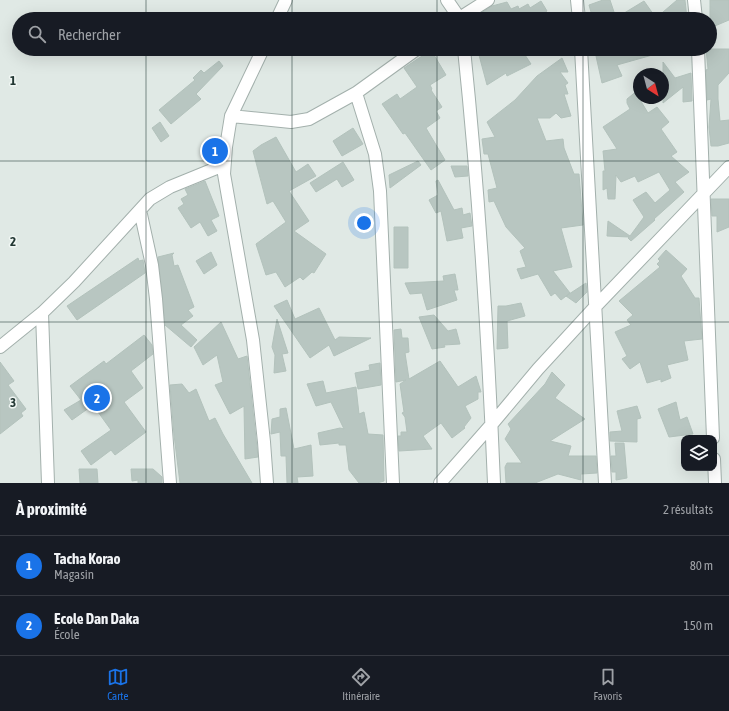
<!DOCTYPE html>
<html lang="fr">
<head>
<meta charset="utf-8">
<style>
  body { margin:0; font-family:"Asap Condensed",sans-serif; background:#242831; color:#f1f3f6 }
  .controls { position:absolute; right:12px; bottom:12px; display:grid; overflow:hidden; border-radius:8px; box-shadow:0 4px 16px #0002 }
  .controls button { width:36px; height:36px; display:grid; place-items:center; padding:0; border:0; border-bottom:1px solid #363941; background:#171b24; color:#f1f3f6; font:20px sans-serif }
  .compass { position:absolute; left:633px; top:68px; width:36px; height:36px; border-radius:50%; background:#171b24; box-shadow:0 4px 16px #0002; rotate:144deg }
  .you { position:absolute; left:364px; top:223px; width:14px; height:14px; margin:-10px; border:3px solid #fff; border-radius:50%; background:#1a73e8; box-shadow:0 0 0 6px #1a73e833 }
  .badge { display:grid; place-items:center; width:26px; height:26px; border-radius:50%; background:#1a73e8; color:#fff; font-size:13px; font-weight:700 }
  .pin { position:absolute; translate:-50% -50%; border:2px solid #fff; box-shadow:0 1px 4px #0006 }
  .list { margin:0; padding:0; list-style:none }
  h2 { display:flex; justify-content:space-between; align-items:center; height:52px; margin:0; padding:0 16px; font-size:17px }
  h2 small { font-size:13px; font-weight:400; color:#9ea1a6 }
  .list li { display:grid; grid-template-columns:26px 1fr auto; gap:12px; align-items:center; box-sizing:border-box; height:60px; padding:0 16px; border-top:1px solid #363941 }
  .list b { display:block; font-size:15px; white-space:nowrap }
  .list p { margin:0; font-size:13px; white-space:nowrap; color:#9ea1a6 }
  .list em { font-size:13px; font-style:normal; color:#9ea1a6 }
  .icon { flex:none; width:22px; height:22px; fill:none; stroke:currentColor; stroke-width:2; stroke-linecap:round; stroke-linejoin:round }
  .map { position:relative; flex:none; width:729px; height:483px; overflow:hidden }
  .search { position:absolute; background:#171b24; box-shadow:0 4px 16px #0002; left:12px; right:12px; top:12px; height:44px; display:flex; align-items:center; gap:10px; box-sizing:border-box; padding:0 14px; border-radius:22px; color:#9ea1a6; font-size:15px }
  .sheet { height:172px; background:#171b24 }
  nav { display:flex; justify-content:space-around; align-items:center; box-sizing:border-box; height:56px; border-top:1px solid #363941; background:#171b24; font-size:11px; color:#9ea1a6 }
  nav a { display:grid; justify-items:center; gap:2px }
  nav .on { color:#1a73e8 }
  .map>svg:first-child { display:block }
</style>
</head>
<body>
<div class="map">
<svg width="729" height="483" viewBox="0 0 729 483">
  <rect width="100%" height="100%" fill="#e0e9e5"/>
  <!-- building -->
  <path fill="#b8c6c1" stroke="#b3c2bc" d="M603,0H610L616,18L644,1L656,18L677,0H685L687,19H593L589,5Z
    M710,0H729V20L710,28Z
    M541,1L547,11L536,19H472L492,6L507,2L511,9L518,6L519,9L528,4L530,8Z
    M491,49H521L531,64L507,76L506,73L487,85L479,55Z
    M620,49H662L663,52L617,65L622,76L602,83L596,56L607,55Z
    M706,49H729V73L718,85V99L720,121L729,120V143L718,146H711L709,127L711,99L707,100L706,70L708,69Z
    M431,50L446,75L430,85L432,89L431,90L442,107L436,111L440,118L426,128L445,160L431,170L405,133L403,134L382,104L397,94L400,99L417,87L404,68Z
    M562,58L568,72H560L568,83L565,85L568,94H564L571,116L561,118L556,113L550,118H537L546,141L563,139L564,148L574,174H579L583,225L561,228L572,267L553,271L570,293L561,300L555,293L551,296L538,274L521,279L517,269L526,267L520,251L525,248L506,227L494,201L489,202L488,190L497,188L488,154H484L482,139L495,137L487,122L515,100L537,76Z
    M219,61L223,66L196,94L201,99L171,124L159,110L195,80L193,78L201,70L204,73Z
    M663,62L675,78L691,73L692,101L683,102V87L663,103Z
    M638,90L639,98L648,113L657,107L669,122L661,129L677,152L671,156L689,172L675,182L684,192L654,219L655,220L631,241L628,238L629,237L607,236L608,221L630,236L644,217L633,200L646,192L655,203L670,190L659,172L638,182L635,176L621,182L616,175L615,199H608L607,188L603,190V171H605L603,151L617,149L603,127L630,109L627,103V99Z
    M160,122L169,136L161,142L152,128Z
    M353,128L363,144L342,156L333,141Z
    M276,137L296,172L308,164L316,176L289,191L309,221L294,231L326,254L314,273L312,272L303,280L300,277L285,287L276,272L266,275L256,244L286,222L273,201L267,204L253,151L261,145Z
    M418,161L421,165L390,188L389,175Z
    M343,162L354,180L342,187L337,179L316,192L310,183Z
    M451,166H467L468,176L455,177Z
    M438,180L454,210L462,208L463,215L470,213L472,226L461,228L463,238L447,241L441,211L436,213L429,200L438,195L436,181Z
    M205,181L219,216L211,220L217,231L208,236L200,222L191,228L178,208L184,204L181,199L188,195L185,189Z
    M711,199H729V227L717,232V216H712Z
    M394,227H408V268H394Z
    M666,250L687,269L681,276L695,298H699L702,339L684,341L688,360L667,365L671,378L661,382V379L647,383L640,362L630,369L622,359L627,356L615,332L631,325L627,320L633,315L619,301L660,267L657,264L660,261L658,259Z
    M211,252L217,265L204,274L196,261Z
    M174,253L172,255L174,266L178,265L194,307L188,310L193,316L181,325L197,340L191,347L165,325L158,257Z
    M138,258L139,261L143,260L145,273L77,320L67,306Z
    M455,274L458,290H454L457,300L427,310L422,293L410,294L405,283L444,281L443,276Z
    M586,283L587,292L576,303L566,296Z
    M287,300L295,319L319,308L335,340L339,337L371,338L334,356L329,345L310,358L274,306Z
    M521,303L525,316L507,321L508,348L497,349L498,306H506Z
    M434,315L448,331L456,329L460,344L444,345L445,347L432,349L419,317Z
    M277,319L288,353L282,354L286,371L274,373L275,355L272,347Z
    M221,322L238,359L247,356L258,457L245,459L244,406L230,414L215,385L223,382L217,355L203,365L194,347Z
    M401,329L402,338H408L409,352L405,353L409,379L440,361L458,387L476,376L481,392H478V399L465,406L471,418L464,427L465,428L452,438L441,423L423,436L432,449L399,451L398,436H401V432H407L405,417L402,413L404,412L400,384L406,380L396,382L394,330Z
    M144,335L152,345L153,354L131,371L143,388L124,402L146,432L115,455L111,450L91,465L81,451L111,430L93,405L72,420L64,410L81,400L70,386L104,361L106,364Z
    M0,362L14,381L8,385L26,409L21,413L23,416L0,434Z
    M380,363L381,385L358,389L355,373L370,370L369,365Z
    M552,372L565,385L555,398L585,419L550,441L571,446L568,456H596L597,473L581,474V480L558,474L535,483H506L505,467L507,463H522L505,439L511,429L508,424L545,384Z
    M323,381L326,393L356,387L359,414L364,412L368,434L383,435L384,481L377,483H359L349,470L346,445H339V443L320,445L318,433L340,428L344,429L331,402L316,406L307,384Z
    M182,384L189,393L196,389L209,421L215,418L223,434L252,483H180L174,435L170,385Z
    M676,402L680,420L687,417L693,434L669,437L658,409Z
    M637,406L641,418L637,419V442L610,441V432L622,431L617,411Z
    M286,408L294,449L311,445L313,476L297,477L298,483H287L286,456H281L280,432L271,434L272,419L280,417V409Z
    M615,443H624L627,478L616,480V472H612L611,456H616Z
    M79,469H97L98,483H80Z
    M131,469H153L162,477V483H138V480L132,481Z"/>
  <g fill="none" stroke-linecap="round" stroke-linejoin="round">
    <defs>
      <path id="minor" d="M447,0L460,19
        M577,0L579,19
        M694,0L696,19
        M277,19L286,0
        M458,19L488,0
        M263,49L231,116L226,147L224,174L253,340L264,442L267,483
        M464,49C479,193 488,338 494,483
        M581,49L605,483
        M698,49L713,438
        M356,93L375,154L380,191L393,483
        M231,116L291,122L309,119L356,93L417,49
        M140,210L152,265L156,299L170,483
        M42,313L48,483
        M0,347L42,313L74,282L150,199L170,187L224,165
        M714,459L715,483
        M440,483L492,424L538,369L595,307L729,167"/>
    </defs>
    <!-- minor casing -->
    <use href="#minor" stroke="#a3b0ac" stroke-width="14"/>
    <!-- minor -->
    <use href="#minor" stroke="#fff" stroke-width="12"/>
  </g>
  <!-- grid -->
  <path fill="none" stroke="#223733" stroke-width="1" stroke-opacity="0.55" d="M146,0V19M292,0V19M437,0V19M583,0V19M146,49V483M292,49V483M437,49V483M583,49V483M0,161H729M0,322H729"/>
  <g font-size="13" text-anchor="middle" font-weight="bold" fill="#223733" stroke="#f0f6f3" stroke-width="3" stroke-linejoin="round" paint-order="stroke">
    <text x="13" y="85">1</text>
    <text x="13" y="246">2</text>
    <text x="13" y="407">3</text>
  </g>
</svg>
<div class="controls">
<button><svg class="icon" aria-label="layers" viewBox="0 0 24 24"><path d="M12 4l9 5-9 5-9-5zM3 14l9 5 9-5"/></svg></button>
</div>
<svg class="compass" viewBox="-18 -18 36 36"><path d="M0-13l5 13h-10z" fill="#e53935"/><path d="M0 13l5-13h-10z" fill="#9ea1a6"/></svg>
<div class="you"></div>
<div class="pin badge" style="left:215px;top:151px">1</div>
<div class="pin badge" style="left:97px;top:398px">2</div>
<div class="search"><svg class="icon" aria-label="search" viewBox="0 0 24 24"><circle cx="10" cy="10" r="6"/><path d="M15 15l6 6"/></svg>Rechercher</div>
</div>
<section class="sheet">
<h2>À proximité<small>2 résultats</small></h2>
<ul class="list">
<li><span class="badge">1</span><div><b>Tacha Korao</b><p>Magasin</p></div><em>80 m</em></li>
<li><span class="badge">2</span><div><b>Ecole Dan Daka</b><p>École</p></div><em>150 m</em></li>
</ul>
</section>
<nav>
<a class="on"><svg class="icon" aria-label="map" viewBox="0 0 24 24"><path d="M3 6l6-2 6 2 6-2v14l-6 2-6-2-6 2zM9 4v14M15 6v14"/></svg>Carte</a>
<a><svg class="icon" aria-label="directions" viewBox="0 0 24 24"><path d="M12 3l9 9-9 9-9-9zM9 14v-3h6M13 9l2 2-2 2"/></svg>Itinéraire</a>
<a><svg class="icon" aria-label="saved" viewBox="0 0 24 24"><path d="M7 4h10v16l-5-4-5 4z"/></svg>Favoris</a>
</nav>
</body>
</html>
